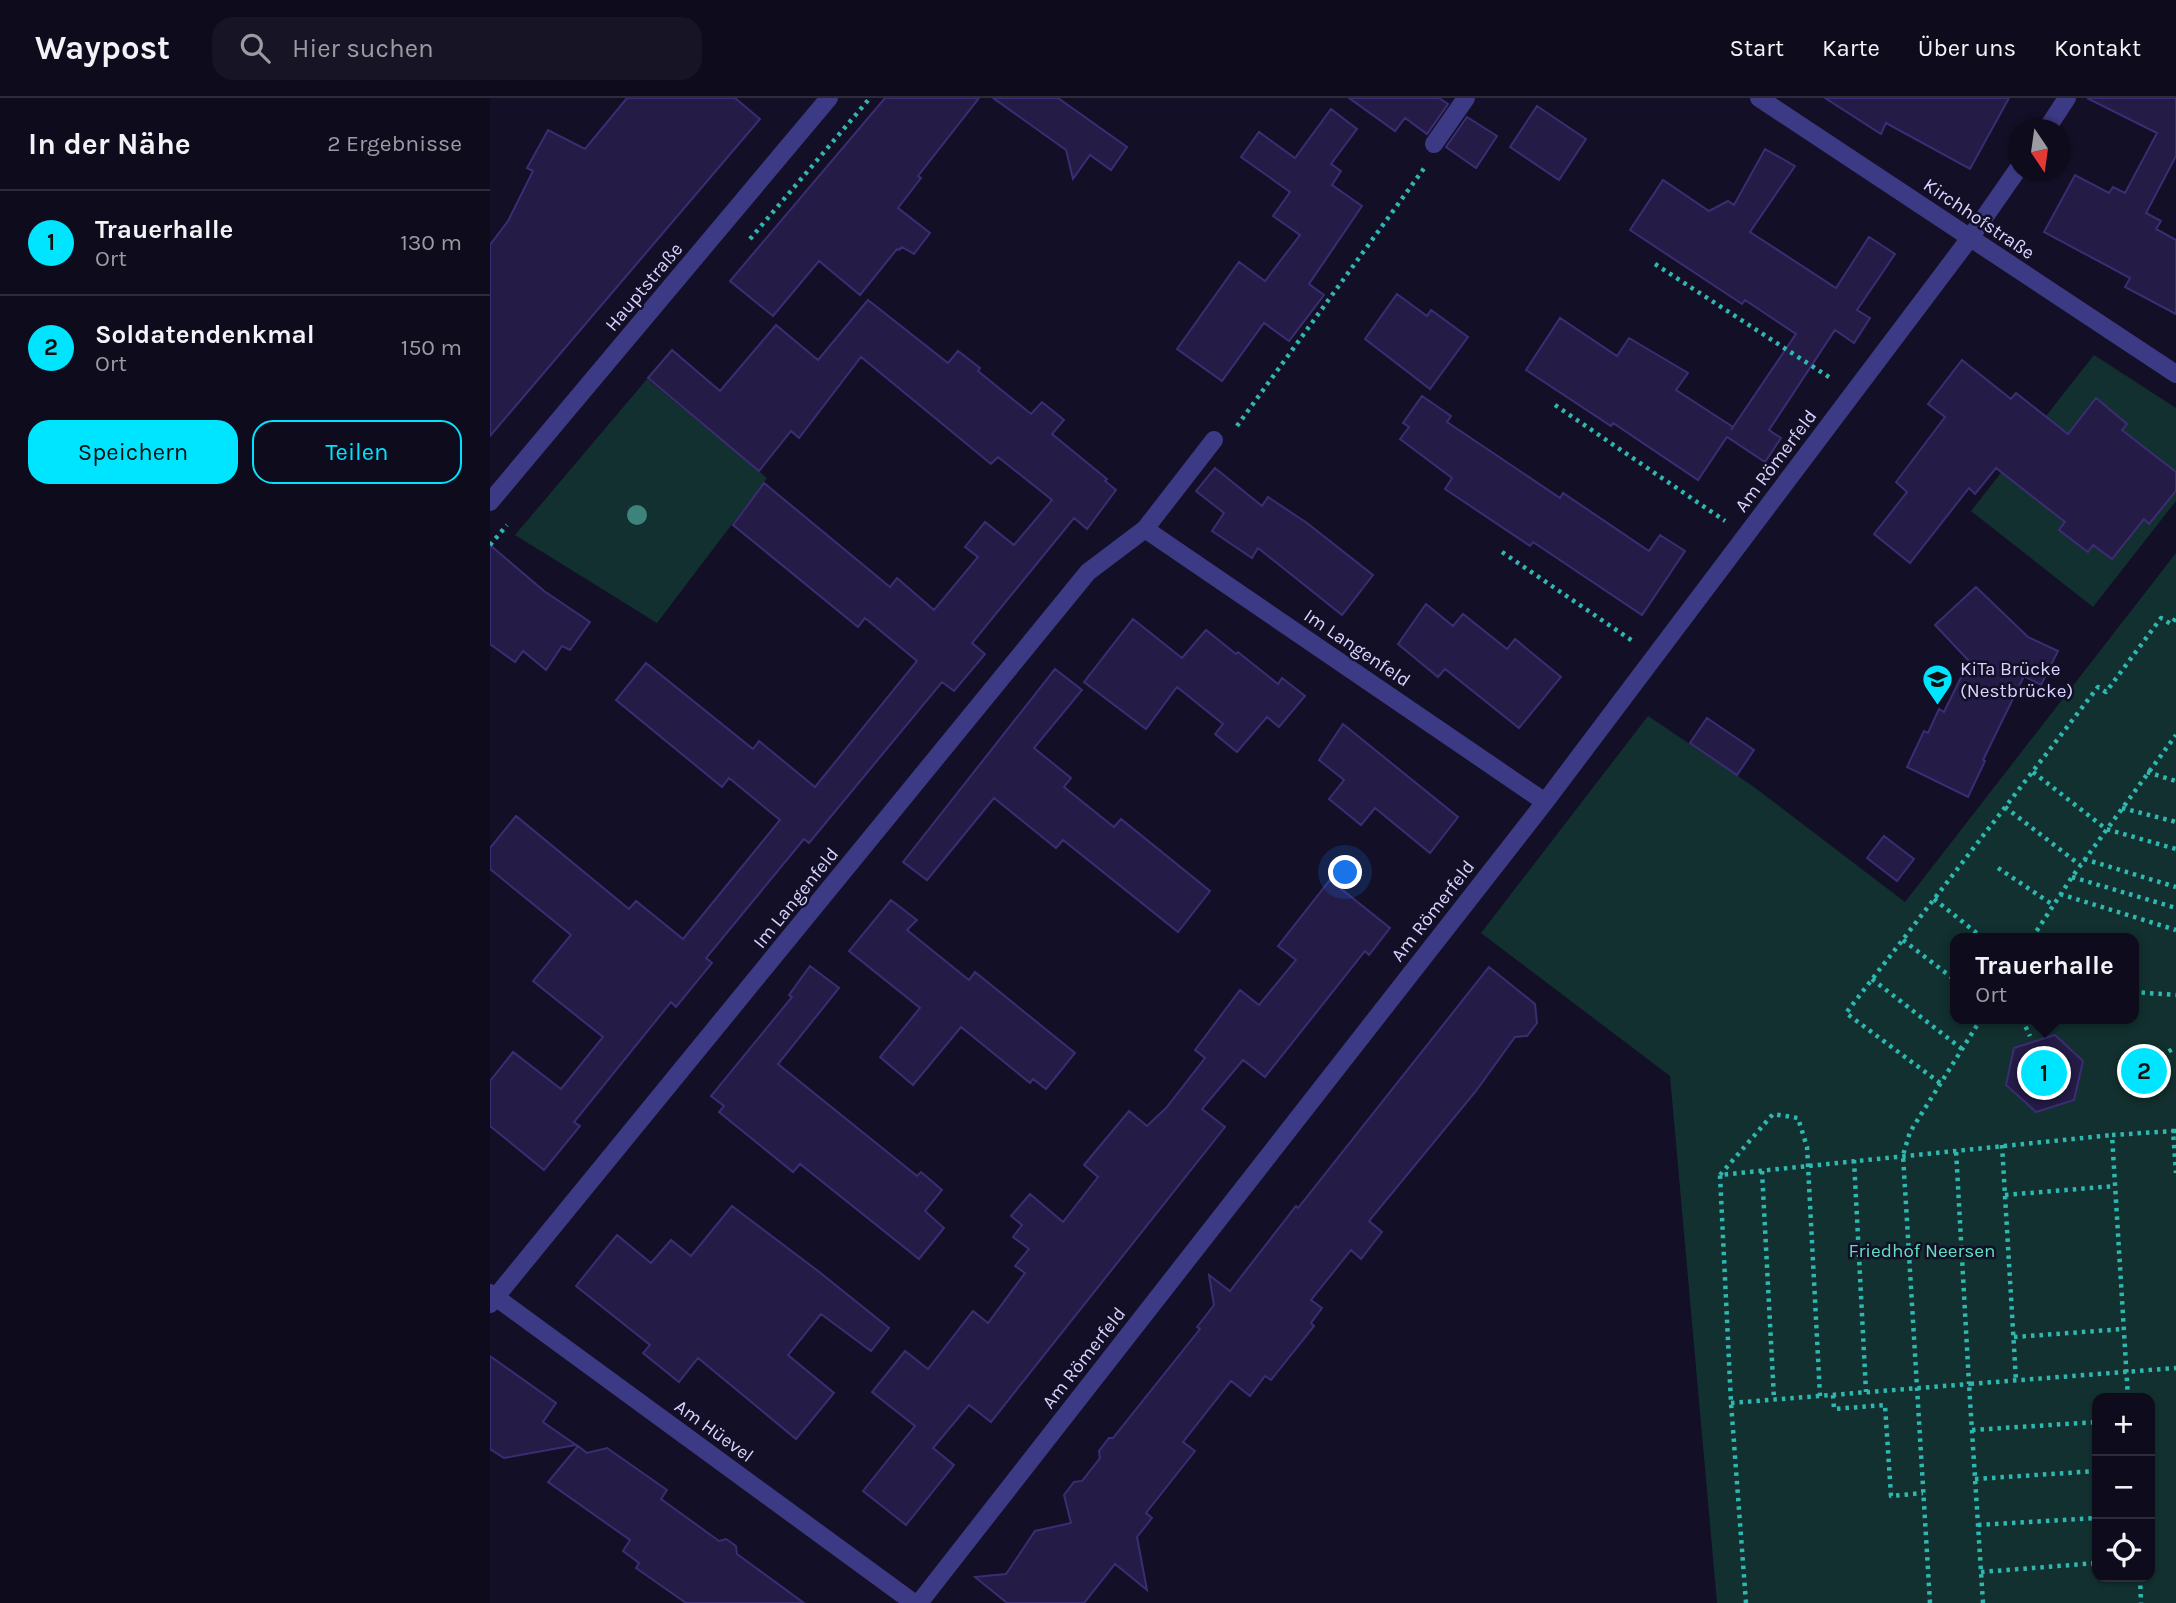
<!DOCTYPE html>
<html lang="de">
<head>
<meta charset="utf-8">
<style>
  body { margin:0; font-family:Karla,sans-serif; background:#171425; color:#f1f3f6 }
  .controls { position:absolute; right:21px; bottom:21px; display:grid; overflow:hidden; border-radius:14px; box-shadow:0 2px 5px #0004 }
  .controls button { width:63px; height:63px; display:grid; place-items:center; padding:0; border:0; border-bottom:2px solid #2e2b3b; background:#0e0b1c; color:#f1f3f6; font:35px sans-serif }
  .compass { position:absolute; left:1518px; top:21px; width:63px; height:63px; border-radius:50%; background:#0e0b1c; box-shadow:0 2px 5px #0004; rotate:167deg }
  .you { position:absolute; left:856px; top:775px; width:24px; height:24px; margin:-18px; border:5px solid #fff; border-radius:50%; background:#1a73e8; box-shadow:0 0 0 10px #1a73e833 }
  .badge { display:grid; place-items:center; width:46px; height:46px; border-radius:50%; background:#00e5ff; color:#111; font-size:23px; font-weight:700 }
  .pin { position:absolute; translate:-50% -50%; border:4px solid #fff; box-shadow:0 2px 7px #0006 }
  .popup { position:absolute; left:1460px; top:835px; width:189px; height:91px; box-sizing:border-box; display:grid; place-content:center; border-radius:14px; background:#0e0b1c; filter:drop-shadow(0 2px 5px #0005); font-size:23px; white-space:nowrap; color:#9b9ba3 }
  .popup b { font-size:26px; color:#f1f3f6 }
  .popup::after { content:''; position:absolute; left:50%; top:100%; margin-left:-14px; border:14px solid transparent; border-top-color:#0e0b1c }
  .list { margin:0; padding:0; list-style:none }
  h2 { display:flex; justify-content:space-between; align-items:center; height:91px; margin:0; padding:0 28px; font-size:30px }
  h2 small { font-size:23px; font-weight:400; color:#9b9ba3 }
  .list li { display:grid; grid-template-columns:46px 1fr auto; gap:21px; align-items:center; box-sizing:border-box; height:105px; padding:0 28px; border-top:2px solid #2e2b3b }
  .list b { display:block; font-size:26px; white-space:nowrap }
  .list p { margin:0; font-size:23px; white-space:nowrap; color:#9b9ba3 }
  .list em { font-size:23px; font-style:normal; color:#9b9ba3 }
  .actions { display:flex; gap:14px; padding:21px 28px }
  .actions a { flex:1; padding:16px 0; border:2px solid #00e5ff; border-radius:21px; text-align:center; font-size:24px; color:#00e5ff }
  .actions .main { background:#00e5ff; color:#111 }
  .icon { flex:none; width:38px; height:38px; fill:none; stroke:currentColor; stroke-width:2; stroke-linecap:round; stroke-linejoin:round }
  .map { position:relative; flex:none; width:1686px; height:1505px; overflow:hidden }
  header { display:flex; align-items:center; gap:42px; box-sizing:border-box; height:98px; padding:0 35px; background:#0e0b1c; border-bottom:2px solid #2e2b3b }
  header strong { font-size:33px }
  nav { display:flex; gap:38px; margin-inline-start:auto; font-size:24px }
  .search { width:490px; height:63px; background:#171425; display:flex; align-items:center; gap:18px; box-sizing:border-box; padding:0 24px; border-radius:21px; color:#9b9ba3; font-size:26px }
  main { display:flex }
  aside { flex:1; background:#0e0b1c }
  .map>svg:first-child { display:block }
</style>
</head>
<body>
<header>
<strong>Waypost</strong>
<div class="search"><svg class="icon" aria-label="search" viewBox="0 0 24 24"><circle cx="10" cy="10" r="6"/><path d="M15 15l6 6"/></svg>Hier suchen</div>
<nav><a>Start</a><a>Karte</a><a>Über uns</a><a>Kontakt</a></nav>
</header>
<main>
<aside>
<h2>In der Nähe<small>2 Ergebnisse</small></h2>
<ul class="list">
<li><span class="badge">1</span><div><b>Trauerhalle</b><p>Ort</p></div><em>130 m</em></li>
<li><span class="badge">2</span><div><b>Soldatendenkmal</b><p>Ort</p></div><em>150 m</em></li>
</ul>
<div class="actions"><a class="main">Speichern</a><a>Teilen</a></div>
</aside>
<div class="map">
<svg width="1686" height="1505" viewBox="0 0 1686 1505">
  <rect width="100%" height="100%" fill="#130f26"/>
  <!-- green -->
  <path fill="#12302f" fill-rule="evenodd" d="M1604,257L1686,310V403L1603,509L1481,413Z
    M157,281L277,380L167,525L25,437Z
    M1686,455V1505H1227L1180,978L991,835L1158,618L1264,689L1415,804ZM1465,840H1643V921H1465ZM1607,1300H1660V1479H1607Z"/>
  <!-- building -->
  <path fill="#241b47" stroke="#3b2d73" stroke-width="2" d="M137,0H245L270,21L0,338V147L18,123L43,73L37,70L58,32L95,51Z
    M395,0H489L428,78L431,80L408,110L440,135L424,156L412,149L409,152L407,151L370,197L329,163L283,218L240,183Z
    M503,0H568L637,49L621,72L600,57L583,81L576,52Z
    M859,0H949L958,6L937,36L915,20L905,33Z
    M1335,0H1519L1480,71L1396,25L1391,36Z
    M1597,0H1686V58L1656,115L1671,123L1666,131L1686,142V216L1635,189L1640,180L1554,134L1585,77L1619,95L1623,89L1635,95L1667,35Z
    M1047,8L1096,41L1069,82L1020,49Z
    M841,11L867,31L841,66L851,73L842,87L872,108L819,186L834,197L799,243L774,225L732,283L687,251L749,164L775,183L810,137L783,118L800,94L751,59L769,34L805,60Z
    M977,19L1007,38L986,70L956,49Z
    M1275,51L1305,68L1260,134L1346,190L1379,139L1405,156L1367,212L1380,220L1364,245L1345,232L1279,332L1291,340L1275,364L1237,339L1208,382L1123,325L1121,328L1036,272L1070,220L1127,258L1139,240L1198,275L1186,292L1243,329L1241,332L1306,236L1255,202L1252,206L1140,132L1173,82L1219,113L1238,103L1244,107Z
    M907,196L937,218L941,212L978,239L940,291L875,241Z
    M378,202L458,265L468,253L490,270L488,273L541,316L552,304L574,322L562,336L617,381L615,383L626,392L597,431L584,420L482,545L495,556L464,593L452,584L319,745L314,741L216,860L222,865L186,909L181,904L84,1024L90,1028L54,1072L0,1028V983L23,954L71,991L113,939L43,883L81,837L0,771V750L26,718L139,811L146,803L193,841L290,722L239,680L232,689L126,602L156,565L263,651L269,643L325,689L427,563L375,520L368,529L243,427L274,385L400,489L407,480L444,512L488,459L475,449L495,424L524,447L562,402L508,359L501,366L371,259L309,340L301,333L269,373L158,280L182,252L230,293L286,227L328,262Z
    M1472,262L1521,301L1526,295L1578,336L1606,300L1637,326L1632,332L1686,374V393L1659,426L1654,421L1622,461L1603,447L1598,454L1569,432L1575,424L1506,370L1485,396L1479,390L1420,465L1384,436L1417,394L1406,384L1455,319L1438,306Z
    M932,298L961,318L957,324L1070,400L1073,395L1159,453L1170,437L1195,453L1152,517L1043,444L1040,448L955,391L962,380L910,341L919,329L913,325Z
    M725,370L772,408L778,399L817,425L883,477L852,517L768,450L762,460L722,433L734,415L706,393Z
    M0,447L54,493L100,524L80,552L72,548L56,572L33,553L25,564L0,546Z
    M1486,489L1538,539L1568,553L1551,587L1534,578L1493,662L1495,663L1478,699L1417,669L1434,633L1438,635L1449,611L1454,614L1479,563L1445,527Z
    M936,506L963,528L973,516L1017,551L1025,541L1071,579L1029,630L955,571L948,579L908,546Z
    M643,521L692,560L716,532L746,556L748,554L788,586L792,580L815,598L789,629L777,619L747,654L725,636L733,626L687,589L656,631L594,584Z
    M565,571L592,592L544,650L581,680L574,689L624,729L631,721L720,793L688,834L573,742L566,750L504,700L437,782L413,764Z
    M1217,620L1264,652L1247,677L1200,645Z
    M853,626L968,719L940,755L885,710L871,727L839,701L854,682L829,662Z
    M1394,738L1424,761L1407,783L1377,760Z
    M840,782L900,830L879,857L875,853L775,979L753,962L712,1011L735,1029L501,1324L479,1307L443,1350L464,1367L416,1427L373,1393L425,1328L382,1294L415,1253L438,1271L483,1213L498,1225L535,1175L525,1168L539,1151L523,1139L532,1127L521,1118L540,1096L573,1124L608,1079L594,1067L639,1013L657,1028L676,1010L715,960L705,952L750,892L769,907L806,862L788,848Z
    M401,802L427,822L417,832L479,882L485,874L585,955L556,991L543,981L540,985L471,929L423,987L390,959L430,910L359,853Z
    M320,868L349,890L288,966L427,1078L431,1074L452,1092L435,1113L454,1130L429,1161L310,1066L303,1074L229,1014L234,1008L221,998L302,899L299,897Z
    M999,869L1045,906L1047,925L1037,938L1025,939L986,993L879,1123L892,1134L871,1161L861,1152L821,1202L832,1210L821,1225L824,1228L781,1282L775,1278L760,1298L741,1283L693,1344L705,1353L656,1415L662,1420L647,1439L657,1492L625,1466L594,1505H517L485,1479L516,1476L545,1433L581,1425L574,1397L584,1384L592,1383L610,1360L609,1353L619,1340H623L710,1231L707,1229L724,1207L719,1177L740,1193L806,1108L808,1110Z
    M1565,937L1593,963L1584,1002L1546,1014L1516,987L1524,950Z
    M242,1108L328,1173L399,1230L381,1253L331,1216L298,1257L344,1295L306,1341L208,1260L189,1284L153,1255L160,1247L86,1188L127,1137L161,1165L181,1142L201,1158Z
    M0,1258L66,1305L53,1324L86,1347L14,1360L0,1351Z
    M88,1348L97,1355L117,1350L177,1392L171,1401L229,1443L236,1441L246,1448L247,1456L314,1505H196L146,1470L149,1465L133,1453L140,1442L58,1384Z"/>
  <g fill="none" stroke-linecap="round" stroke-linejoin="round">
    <!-- path -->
    <path stroke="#2fb8b0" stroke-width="4.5" stroke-dasharray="3.5 5" stroke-linecap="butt" d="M260,141L380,0
      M1165,166L1342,281
      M1065,307L1235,423
      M747,328L935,69
      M0,447L17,427
      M1012,454L1144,544
      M1543,674L1616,731L1686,751
      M1657,674L1686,683
      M1515,709L1590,767
      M1632,710L1686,724
      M1594,761L1686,789
      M1508,770L1563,807
      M1582,779L1686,810
      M1570,796L1686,832
      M1444,801L1493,840
      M1542,840L1582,779L1686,637
      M1413,842L1465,882
      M1382,881L1472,951
      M1643,894L1686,897
      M1532,921L1540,938
      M1664,962L1686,949
      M1450,985L1356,915L1608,589L1616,594L1671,520L1681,526L1686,520
      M1686,1033H1683L1686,1075
      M1512,1047L1526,1283
      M1364,1062L1376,1294
      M1272,1073L1284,1301
      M1230,1077L1283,1016L1308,1020L1317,1049L1318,1067L1330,1298
      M1515,1097L1625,1088
      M1524,1239L1634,1231
      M1343,1297L1344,1311L1395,1307L1401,1398L1433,1395
      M1638,1300L1622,1037L1683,1033
      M1241,1305L1479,1286L1466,1052
      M1482,1332L1607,1324
      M1485,1381L1607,1373
      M1488,1427L1607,1420
      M1491,1474L1607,1465
      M1650,1479L1651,1505
      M1256,1505L1241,1305L1230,1077L1622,1037
      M1440,1505L1413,1057L1420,1034L1491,921
      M1493,1505L1479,1286L1686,1270"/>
    <!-- minor -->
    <path stroke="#3d3a85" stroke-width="18" d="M1269,0L1686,276
      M1556,32L1577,0
      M944,46L976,0
      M0,404L339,0
      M655,431L724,342
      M0,1195L424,1505
      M0,1206L598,474L655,431L1055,704
      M429,1505L1055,704L1480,140L1528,71"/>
  </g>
  <!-- trees -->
  <circle fill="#3d827b" cx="147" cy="417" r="10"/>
  <!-- icons -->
  <defs>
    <symbol id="school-pin" viewBox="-11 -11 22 30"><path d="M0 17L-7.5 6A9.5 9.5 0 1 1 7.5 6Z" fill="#00e5ff" stroke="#130f26"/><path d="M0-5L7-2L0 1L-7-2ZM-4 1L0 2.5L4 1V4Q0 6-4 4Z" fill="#111"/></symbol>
  </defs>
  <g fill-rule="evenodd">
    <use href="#school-pin" x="1430" y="564" width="35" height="47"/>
  </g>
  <g text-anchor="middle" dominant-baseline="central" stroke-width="5" stroke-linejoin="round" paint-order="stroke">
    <!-- street labels -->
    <g font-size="19" fill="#d9d4ff" stroke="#130f26">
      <text transform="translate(1489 121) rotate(34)">Kirchhofstraße</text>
      <text transform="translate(154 189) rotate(-50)">Hauptstraße</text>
      <text transform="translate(1286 363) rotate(-53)">Am Römerfeld</text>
      <text transform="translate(867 550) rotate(34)">Im Langenfeld</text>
      <text transform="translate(306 800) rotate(-51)">Im Langenfeld</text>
      <text transform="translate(943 813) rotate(-52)">Am Römerfeld</text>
      <text transform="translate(594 1260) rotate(-52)">Am Römerfeld</text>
      <text transform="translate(224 1333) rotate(36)">Am Hüevel</text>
    </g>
    <!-- poi labels -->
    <g font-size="19" fill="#d9d4ff" stroke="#130f26" text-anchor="start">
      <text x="1470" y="571">KiTa Brücke<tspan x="1470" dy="22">(Nestbrücke)</tspan></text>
    </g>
    <!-- park labels -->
    <g font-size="19" fill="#5fe0c0" stroke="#130f26">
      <text x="1432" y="1153">Friedhof Neersen</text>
    </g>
  </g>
</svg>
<div class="controls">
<button>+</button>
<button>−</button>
<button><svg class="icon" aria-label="locate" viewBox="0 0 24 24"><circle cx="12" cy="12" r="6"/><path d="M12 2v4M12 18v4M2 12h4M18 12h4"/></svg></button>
</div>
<svg class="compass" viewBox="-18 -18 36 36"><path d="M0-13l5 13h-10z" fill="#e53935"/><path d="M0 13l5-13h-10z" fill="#9b9ba3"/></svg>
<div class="you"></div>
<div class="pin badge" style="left:1554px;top:975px">1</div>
<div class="popup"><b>Trauerhalle</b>Ort</div>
<div class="pin badge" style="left:1654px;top:973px">2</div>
</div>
</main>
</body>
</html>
